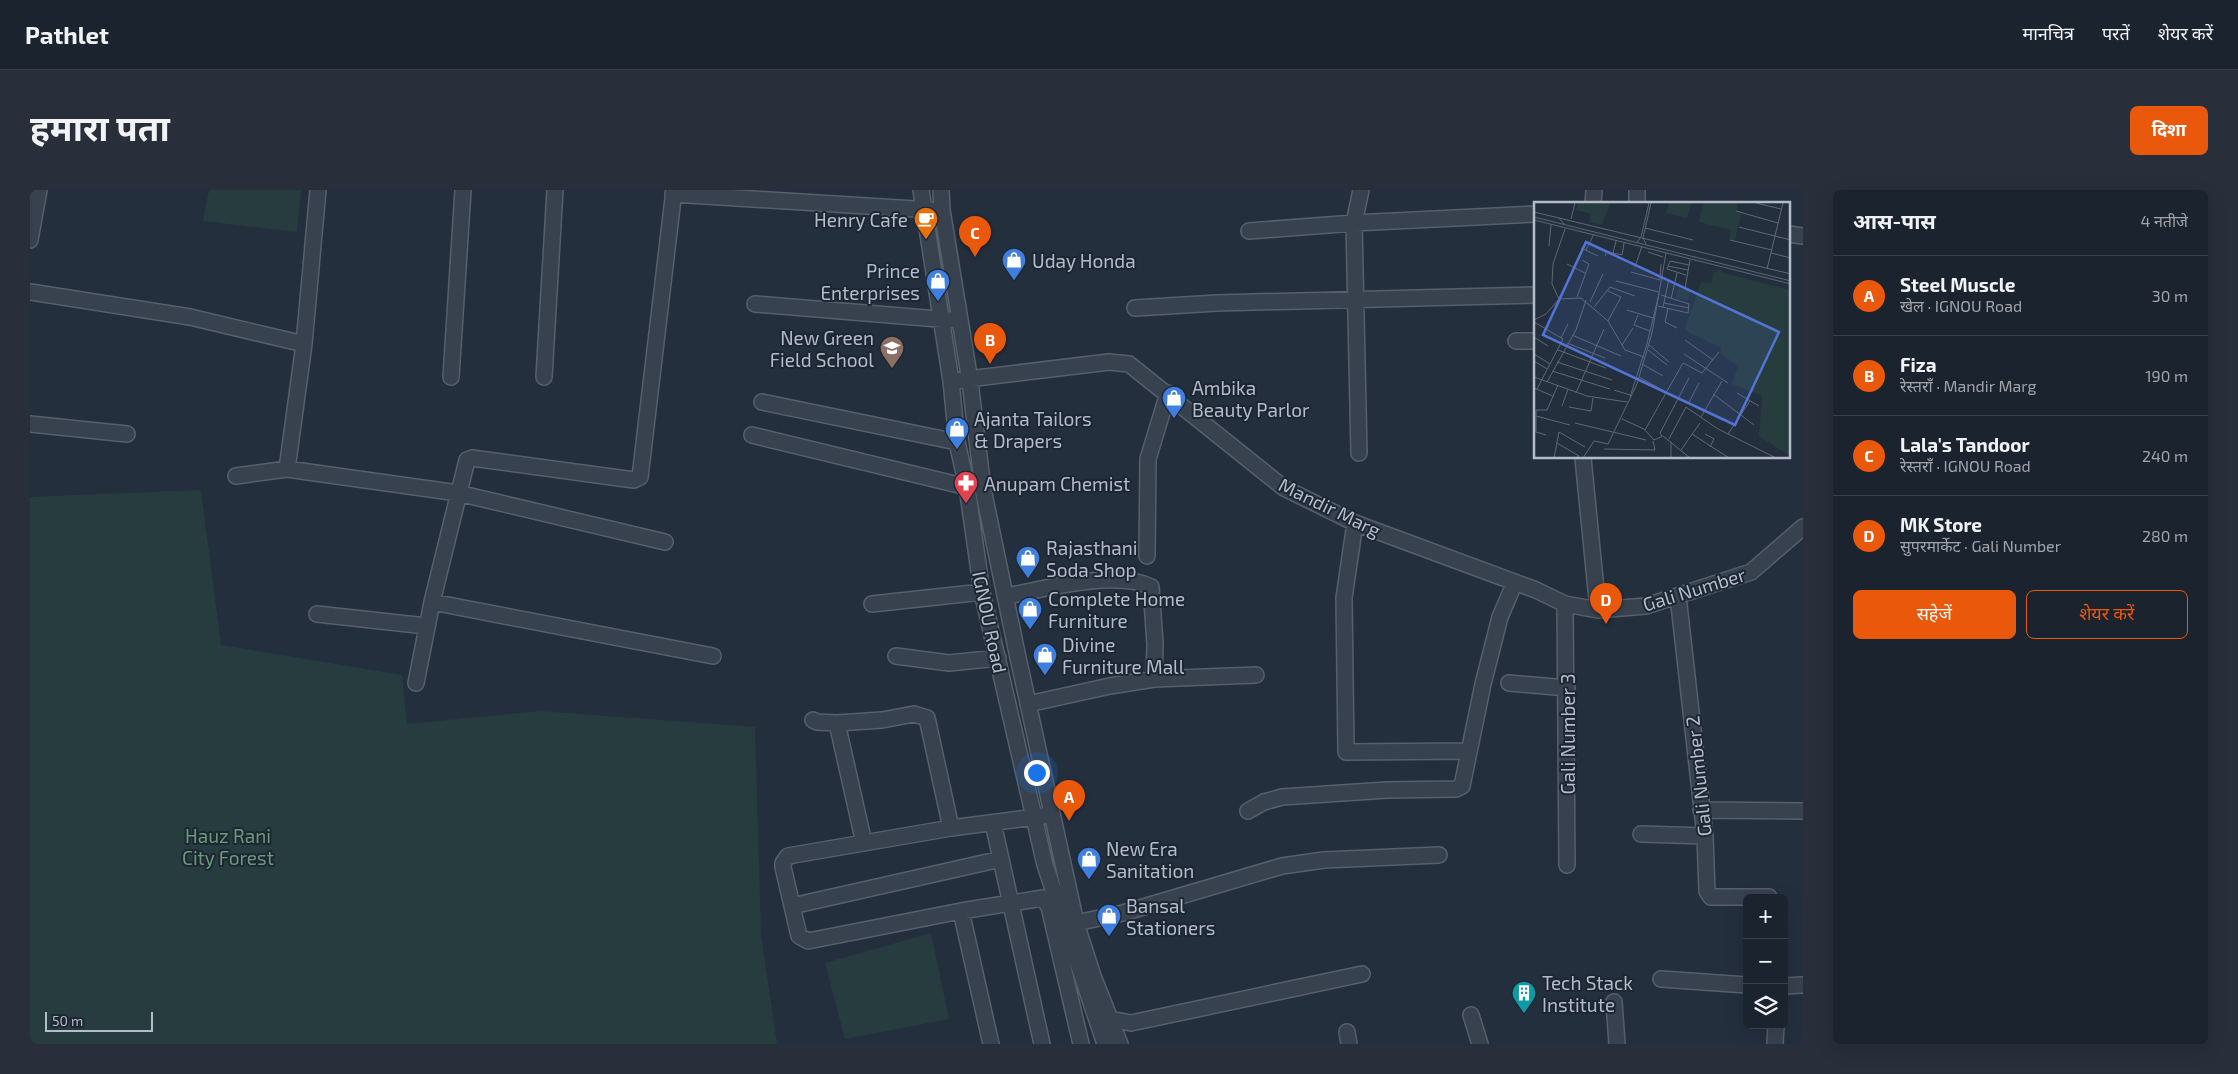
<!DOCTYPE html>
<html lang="hi">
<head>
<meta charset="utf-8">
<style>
  body { margin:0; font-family:"Exo 2","Noto Sans Devanagari",sans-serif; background:#282f3a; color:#f1f3f6 }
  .controls { position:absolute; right:15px; bottom:15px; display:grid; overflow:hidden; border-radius:8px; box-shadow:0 5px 20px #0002 }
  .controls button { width:45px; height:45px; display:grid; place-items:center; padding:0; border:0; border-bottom:1px solid #39404a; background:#1b232e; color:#f1f3f6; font:25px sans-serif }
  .scale { position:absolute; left:15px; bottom:12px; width:108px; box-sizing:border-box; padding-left:5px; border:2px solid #b4bcc9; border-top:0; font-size:14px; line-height:18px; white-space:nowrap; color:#b4bcc9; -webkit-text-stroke:4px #1d2633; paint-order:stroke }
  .you { position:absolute; left:1006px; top:582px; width:18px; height:18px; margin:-12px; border:4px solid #fff; border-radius:50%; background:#1a73e8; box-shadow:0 0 0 8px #1a73e833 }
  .badge { display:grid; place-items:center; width:32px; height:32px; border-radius:50%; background:#ea580c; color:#fff; font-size:16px; font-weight:700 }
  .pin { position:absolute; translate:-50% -41px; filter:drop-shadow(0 1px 2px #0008) }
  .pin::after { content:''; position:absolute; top:26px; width:18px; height:15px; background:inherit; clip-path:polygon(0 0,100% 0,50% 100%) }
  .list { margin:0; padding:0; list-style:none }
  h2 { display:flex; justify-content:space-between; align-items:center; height:65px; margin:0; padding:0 20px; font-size:21px }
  h2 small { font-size:16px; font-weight:400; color:#a0a4aa }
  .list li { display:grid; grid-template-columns:32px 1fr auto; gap:15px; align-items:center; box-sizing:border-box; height:80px; padding:0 20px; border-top:1px solid #39404a }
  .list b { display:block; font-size:19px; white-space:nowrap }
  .list p { margin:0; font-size:16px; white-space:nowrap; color:#a0a4aa }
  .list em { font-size:16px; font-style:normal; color:#a0a4aa }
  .actions { display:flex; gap:10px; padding:15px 20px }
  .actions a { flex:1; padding:11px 0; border:1px solid #ea580c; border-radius:8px; text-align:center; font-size:18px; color:#ea580c }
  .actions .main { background:#ea580c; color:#fff }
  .icon { flex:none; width:28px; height:28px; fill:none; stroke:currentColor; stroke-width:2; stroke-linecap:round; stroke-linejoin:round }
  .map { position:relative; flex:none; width:1773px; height:854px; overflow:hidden; border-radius:8px }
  header { display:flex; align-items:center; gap:30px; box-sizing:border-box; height:70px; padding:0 25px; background:#1b232e; border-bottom:1px solid #39404a }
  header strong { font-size:24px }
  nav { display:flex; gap:28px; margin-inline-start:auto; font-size:18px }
  .intro { display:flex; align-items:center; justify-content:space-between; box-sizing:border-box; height:120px; padding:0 30px }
  h1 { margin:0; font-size:35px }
  .button { padding:12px 22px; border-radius:8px; background:#ea580c; color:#fff; font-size:18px; font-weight:700 }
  main { display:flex; gap:30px; padding:0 30px }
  aside { flex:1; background:#1b232e; border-radius:8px; box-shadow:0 5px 20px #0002 }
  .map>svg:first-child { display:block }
</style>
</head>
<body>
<header>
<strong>Pathlet</strong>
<nav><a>मानचित्र</a><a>परतें</a><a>शेयर करें</a></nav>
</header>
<div class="intro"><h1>हमारा पता</h1><a class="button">दिशा</a></div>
<main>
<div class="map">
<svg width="1773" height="854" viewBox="0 0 1773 854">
  <rect width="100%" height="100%" fill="#242f3e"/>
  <!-- green -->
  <path fill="#263c3f" d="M179,0H271L267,42L173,31Z
    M171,300L191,455L372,485L377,534L510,521L725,537L731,745L747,854H0V307Z
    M901,743L919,829L815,849L795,773Z"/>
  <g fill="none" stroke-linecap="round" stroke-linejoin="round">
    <defs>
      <path id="minor" d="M891,0L921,191L927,252L937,297L952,402L1015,675L1075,854
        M911,0L912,20L940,191L953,299L987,463L1046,733L1063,786L1090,854
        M643,4L901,20
        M1563,14L1564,0
        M1607,14V0
        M1219,41L1324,33L1506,24
        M1759,44L1773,46
        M0,50L9,0
        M0,102L160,127L274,154
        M725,114L920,130
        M1105,118L1187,113L1506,105
        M1486,151H1506
        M421,187L433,0
        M514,187L525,0
        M921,191L1079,172L1099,174L1254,298L1325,333L1506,400L1535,414L1568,420L1616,416L1721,382L1773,337
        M732,212L927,252
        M0,234L97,244
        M722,245L937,297
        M1329,263L1324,33L1331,0
        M1553,268L1568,420
        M257,279L274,154L288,0
        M206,286L257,279L428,303L635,352
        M1325,333L1314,408L1316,562L1439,561
        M1117,366L1118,269L1138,203
        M977,406C1014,399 1087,379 1121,397L1125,454L1124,489
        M1648,406L1675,646L1677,701L1681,707H1739
        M402,412L683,466
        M842,414L952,402
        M1535,414L1537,675
        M287,424L396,436
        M866,466L919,473L968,468
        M386,493L402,412L437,270L442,268L604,290L610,287L644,0
        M1479,493L1537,498
        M998,514L1080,496L1124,489L1226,485
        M783,530L787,532L807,533L852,530L884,524L897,528L921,638
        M807,533L834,653
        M1671,620L1773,621
        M1218,621L1234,612L1252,607L1357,600L1426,599L1432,596L1453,494L1470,427L1485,392
        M1013,626L921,638L758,666L753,673V677L769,746L778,751L931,721L1013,708L1019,717L1051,854
        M963,633L1012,854
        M1611,644L1675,646
        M762,716L971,669
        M931,721L961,854
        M1046,733L1093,723L1252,676L1294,670L1409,665
        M1631,789L1717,795
        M1754,796L1773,795
        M1584,812L1587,854
        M1441,825L1450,854
        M1080,829L1101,833L1332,784
        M1317,842L1319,854
        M1745,854L1746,835"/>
    </defs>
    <!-- minor casing -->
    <use href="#minor" stroke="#565f6c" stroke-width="18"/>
    <!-- minor -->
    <use href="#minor" stroke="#38414e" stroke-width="15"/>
  </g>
  <!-- icons -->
  <defs>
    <symbol id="cafe-pin" viewBox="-11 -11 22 30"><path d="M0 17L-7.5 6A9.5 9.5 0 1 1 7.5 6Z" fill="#e8710a" stroke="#1d2633"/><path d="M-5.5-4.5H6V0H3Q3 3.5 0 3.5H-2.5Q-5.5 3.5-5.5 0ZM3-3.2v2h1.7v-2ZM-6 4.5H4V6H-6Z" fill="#fff"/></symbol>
    <symbol id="shop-pin" viewBox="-11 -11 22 30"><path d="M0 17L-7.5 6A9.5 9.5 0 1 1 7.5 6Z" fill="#3f7fe0" stroke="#1d2633"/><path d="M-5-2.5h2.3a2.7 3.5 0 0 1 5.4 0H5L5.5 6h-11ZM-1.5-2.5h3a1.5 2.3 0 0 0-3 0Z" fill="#fff"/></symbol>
    <symbol id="school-pin" viewBox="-11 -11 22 30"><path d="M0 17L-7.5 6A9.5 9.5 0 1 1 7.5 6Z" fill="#8d6e63" stroke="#1d2633"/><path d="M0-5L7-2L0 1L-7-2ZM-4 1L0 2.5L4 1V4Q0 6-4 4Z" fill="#fff"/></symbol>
    <symbol id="pharmacy-pin" viewBox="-11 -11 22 30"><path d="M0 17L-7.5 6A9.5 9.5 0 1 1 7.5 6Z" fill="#e0444e" stroke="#1d2633"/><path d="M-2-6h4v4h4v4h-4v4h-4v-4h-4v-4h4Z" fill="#fff"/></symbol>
    <symbol id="building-pin" viewBox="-11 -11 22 30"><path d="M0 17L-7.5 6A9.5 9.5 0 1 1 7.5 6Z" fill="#0f9aa8" stroke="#1d2633"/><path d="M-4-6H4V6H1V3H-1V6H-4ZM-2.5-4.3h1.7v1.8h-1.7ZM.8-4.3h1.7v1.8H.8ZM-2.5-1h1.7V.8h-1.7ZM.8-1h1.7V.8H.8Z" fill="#fff"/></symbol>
  </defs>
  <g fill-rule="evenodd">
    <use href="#cafe-pin" x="882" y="15" width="28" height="38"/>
    <use href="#shop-pin" x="970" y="56" width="28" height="38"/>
    <use href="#shop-pin" x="894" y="77" width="28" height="38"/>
    <use href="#school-pin" x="848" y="144" width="28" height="38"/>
    <use href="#shop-pin" x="1130" y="194" width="28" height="38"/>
    <use href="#shop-pin" x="913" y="225" width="28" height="38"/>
    <use href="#pharmacy-pin" x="922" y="279" width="28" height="38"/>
    <use href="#shop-pin" x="984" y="354" width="28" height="38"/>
    <use href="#shop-pin" x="986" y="405" width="28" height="38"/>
    <use href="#shop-pin" x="1001" y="451" width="28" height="38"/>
    <use href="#shop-pin" x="1045" y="655" width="28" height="38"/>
    <use href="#shop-pin" x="1065" y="712" width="28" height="38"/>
    <use href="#building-pin" x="1480" y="789" width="28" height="38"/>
  </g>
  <g text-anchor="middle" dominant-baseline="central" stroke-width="4" stroke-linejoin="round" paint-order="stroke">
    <!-- poi labels -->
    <g font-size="19" fill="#b4bcc9" stroke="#1d2633" text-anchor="start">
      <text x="878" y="29" text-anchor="end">Henry Cafe</text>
      <text x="1002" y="70">Uday Honda</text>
      <text x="890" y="80" text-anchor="end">Prince<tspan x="890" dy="22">Enterprises</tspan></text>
      <text x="844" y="147" text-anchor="end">New Green<tspan x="844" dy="22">Field School</tspan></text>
      <text x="1162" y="197">Ambika<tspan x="1162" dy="22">Beauty Parlor</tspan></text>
      <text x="944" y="228">Ajanta Tailors<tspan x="944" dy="22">&amp; Drapers</tspan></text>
      <text x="954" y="293">Anupam Chemist</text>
      <text x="1016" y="357">Rajasthani<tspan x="1016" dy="22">Soda Shop</tspan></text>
      <text x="1018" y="408">Complete Home<tspan x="1018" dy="22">Furniture</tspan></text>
      <text x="1032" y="454">Divine<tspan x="1032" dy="22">Furniture Mall</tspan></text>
      <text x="1076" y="658">New Era<tspan x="1076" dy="22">Sanitation</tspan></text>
      <text x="1096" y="715">Bansal<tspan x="1096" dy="22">Stationers</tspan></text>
      <text x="1512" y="792">Tech Stack<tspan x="1512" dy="22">Institute</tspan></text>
    </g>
    <!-- street labels -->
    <g font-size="19" fill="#b4bcc9" stroke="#1d2633">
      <text transform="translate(1300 317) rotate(26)">Mandir Marg</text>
      <text transform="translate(1664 399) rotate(-17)">Gali Number</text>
      <text transform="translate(960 432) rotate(78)">IGNOU Road</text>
      <text transform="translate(1537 544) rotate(-90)">Gali Number 3</text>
      <text transform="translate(1668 586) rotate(-96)">Gali Number 2</text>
    </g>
    <!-- park labels -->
    <g font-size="19" fill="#6b9a76" stroke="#1d2633">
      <text x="198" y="645">Hauz Rani<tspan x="198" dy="22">City Forest</tspan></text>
    </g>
  </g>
  <!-- overview -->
  <g transform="translate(1504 12)">
    <rect width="256" height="256" fill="#242f3e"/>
    <path d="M44,1H76L68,23L55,20L57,12L42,8ZM135,1H157L153,16L132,11ZM169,1H204L202,10L207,12L201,38L195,37L197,28L165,20ZM187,67L189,71L256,88V254L225,234L228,194L198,182L204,164L186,151L187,146L150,128L167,80L178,81L179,71ZM144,86L156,89L154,98L141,96Z" fill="#263c3f"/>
    <path fill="none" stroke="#5e6776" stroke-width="1" d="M222,1L247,7M202,9L244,21M0,10L25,16L30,22M0,15L257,79M25,16L257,72M37,17L41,1M0,18L257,82M205,25L257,38M111,26L159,38M196,38L238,48M103,40L107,35L115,1M112,42L109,36L117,1M15,44L17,23M47,46L64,54M52,48L60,32M114,50L129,55M79,51L88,53L90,41M237,51L257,56M71,54L73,49L79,51L82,39M33,62L51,71M134,64L154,68M101,65L108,44M233,67L249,1M97,70L126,78M152,73L133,67L136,59L155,63M126,77L127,62M82,79L125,90M151,86L156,58M74,89L87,95L74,119M43,95L55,62L48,58M25,97L18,82L19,62L31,27M137,97L143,71M56,100L69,72M130,101L155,106M124,104L154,111L155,102L127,93M60,105L76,85L101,94M129,105L135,77M134,107L131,120L143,126M93,108L119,116M104,113L100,123L116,129M0,118L12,112L25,97L47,96L74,119L91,148L110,155M0,120L29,137L3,187M38,133L87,154M0,135L14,144M27,136L34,122M151,138L179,158M33,141L71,156M88,143L99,126M115,143L135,160M24,148L72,166M114,148L133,163M0,152L16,162M150,152L194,181M0,159L13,167M23,160L78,178M108,162L129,174M18,169L76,187M0,175L53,194L93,200M105,175L132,190M13,180L42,128L52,98M0,186L19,194M80,188L96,193M42,191L70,127M203,191L225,204M179,192L220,223M96,195L113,142L125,92M154,202L165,181M28,204L34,187M35,205L57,209L59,196M2,214L36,223M167,215L188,179M88,217L110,227L120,238L129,234L156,256M41,221L112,238M111,228L149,161L168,171L185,150M158,232L195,256M171,232L180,237L176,245M194,232L216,199M12,233L2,230V208H13L24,183M128,234L126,231L155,176M135,237L152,205L184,227L242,256M60,239L74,242L103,182L118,131L132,51M23,241L45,254L42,256M70,247L121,248L119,239M147,248L166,221M20,256L25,230L51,245M49,256L60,239M137,256V240"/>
    <path fill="#5274d3" fill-opacity="0.15" stroke="#5274d3" stroke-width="2.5" d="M52,40L245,130L201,223L9,133Z"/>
    <rect width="256" height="256" fill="none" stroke="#b4bcc9" stroke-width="2.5"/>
  </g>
</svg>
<div class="controls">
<button>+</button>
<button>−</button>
<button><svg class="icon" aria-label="layers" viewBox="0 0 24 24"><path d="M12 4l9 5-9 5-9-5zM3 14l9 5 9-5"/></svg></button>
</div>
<div class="scale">50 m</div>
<div class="you"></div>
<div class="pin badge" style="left:1039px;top:631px">A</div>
<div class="pin badge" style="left:960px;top:174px">B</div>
<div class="pin badge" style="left:945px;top:67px">C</div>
<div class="pin badge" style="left:1576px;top:434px">D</div>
</div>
<aside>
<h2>आस-पास<small>4 नतीजे</small></h2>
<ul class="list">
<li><span class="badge">A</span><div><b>Steel Muscle</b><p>खेल · IGNOU Road</p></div><em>30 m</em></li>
<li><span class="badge">B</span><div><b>Fiza</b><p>रेस्तराँ · Mandir Marg</p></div><em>190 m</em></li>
<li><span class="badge">C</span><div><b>Lala's Tandoor</b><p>रेस्तराँ · IGNOU Road</p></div><em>240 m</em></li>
<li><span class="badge">D</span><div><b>MK Store</b><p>सुपरमार्केट · Gali Number</p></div><em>280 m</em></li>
</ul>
<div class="actions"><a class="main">सहेजें</a><a>शेयर करें</a></div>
</aside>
</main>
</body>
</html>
